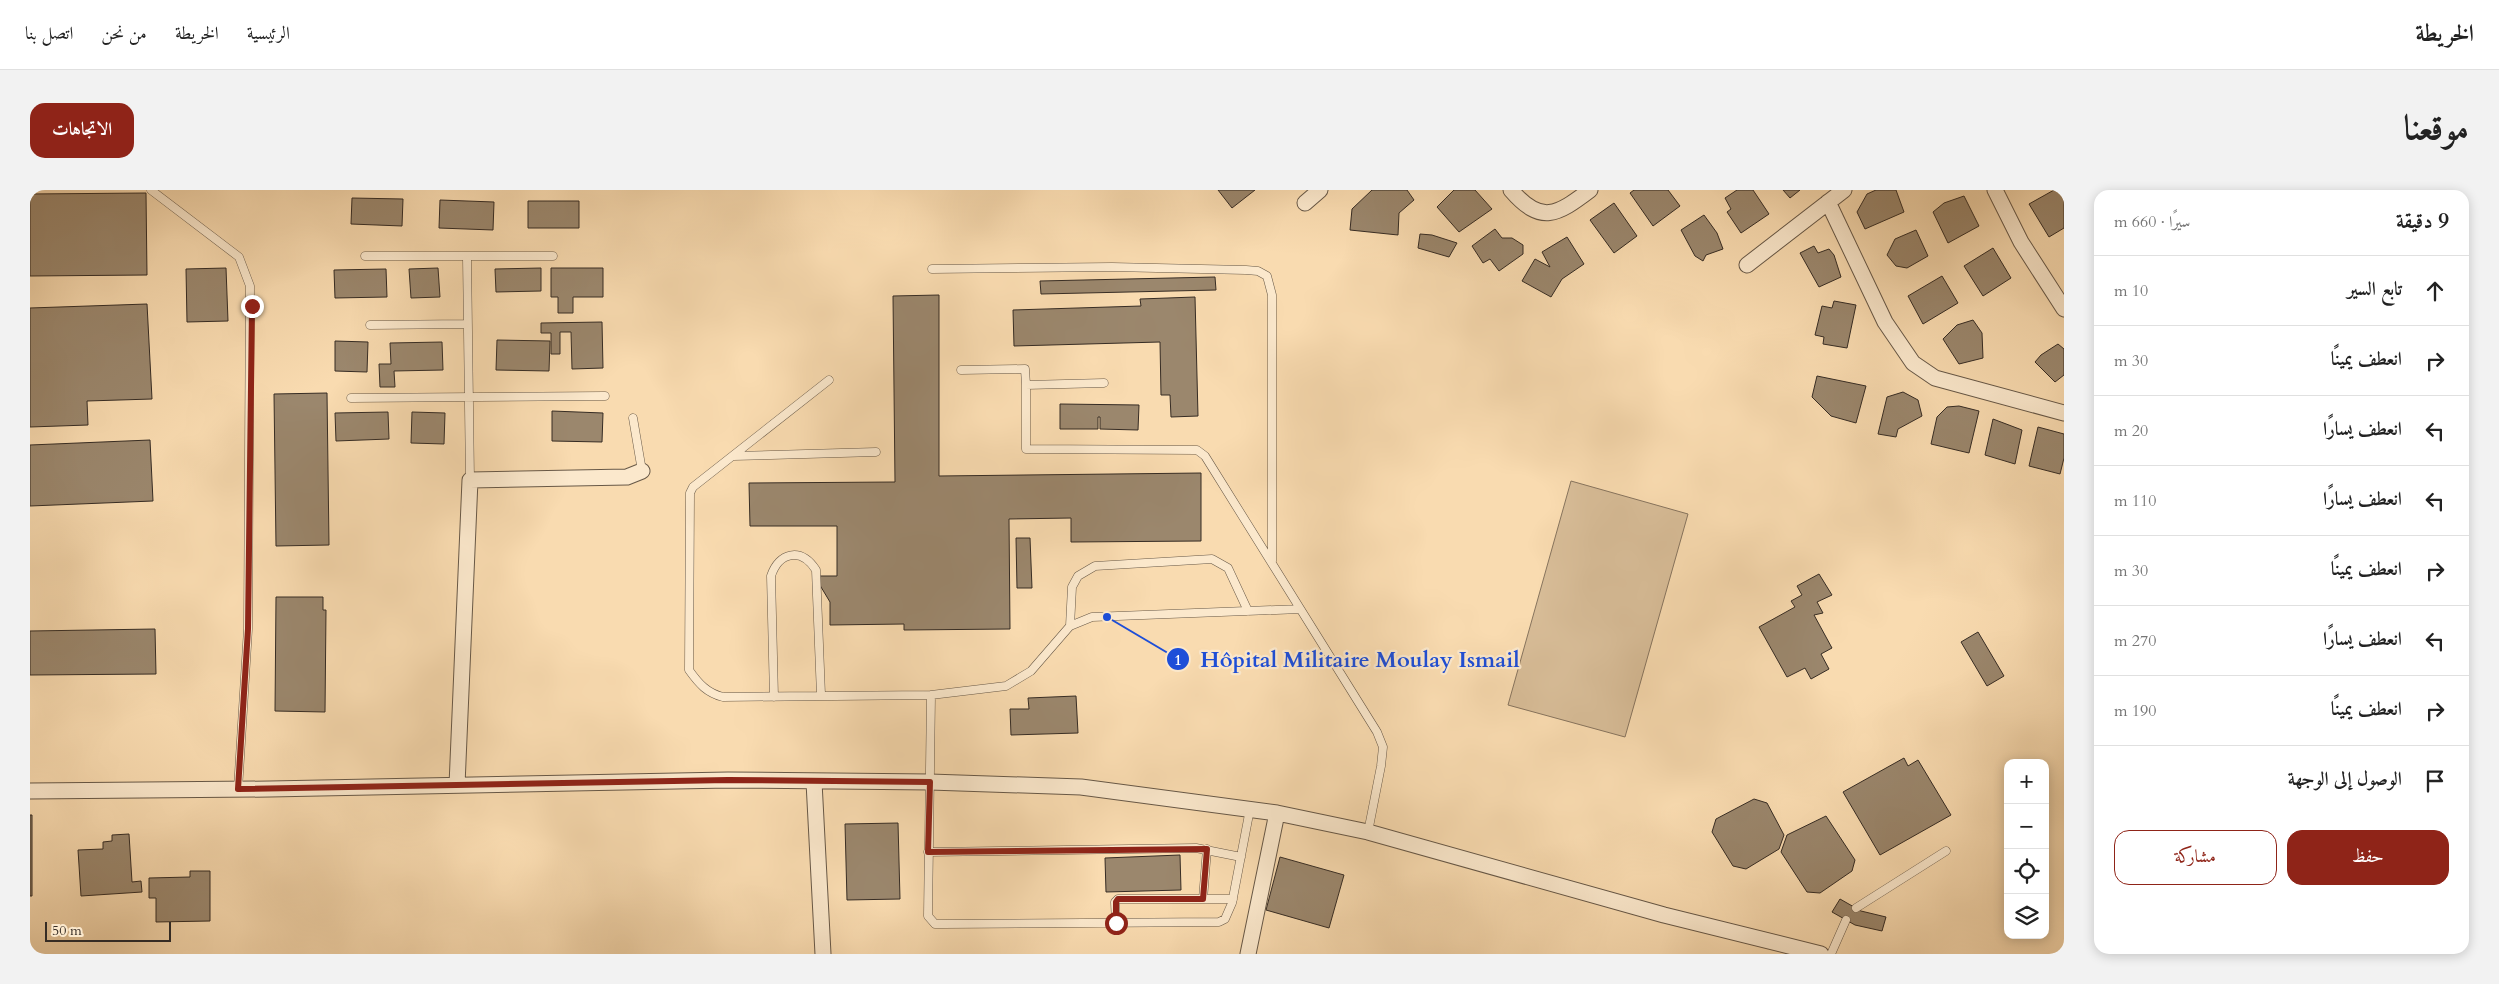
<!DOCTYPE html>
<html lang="ar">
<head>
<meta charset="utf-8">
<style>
  body { margin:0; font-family:Cardo,Amiri,serif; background:#f2f2f2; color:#222; direction:rtl }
  .controls { position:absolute; right:15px; bottom:15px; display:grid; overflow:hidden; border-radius:10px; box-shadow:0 2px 12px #0003 }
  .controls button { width:45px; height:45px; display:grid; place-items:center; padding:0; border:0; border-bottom:1px solid #e0e0e0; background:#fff; color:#222; font:25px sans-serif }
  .scale { position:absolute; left:15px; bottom:12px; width:126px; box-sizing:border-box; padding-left:5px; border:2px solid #362c24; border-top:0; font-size:14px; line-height:18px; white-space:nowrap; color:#362c24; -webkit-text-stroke:4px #fbe8cc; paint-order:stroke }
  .stop { position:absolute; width:15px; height:15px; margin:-11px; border:4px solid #8f2418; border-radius:50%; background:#fff }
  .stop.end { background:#8f2418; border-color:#fff; box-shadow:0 1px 5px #0008 }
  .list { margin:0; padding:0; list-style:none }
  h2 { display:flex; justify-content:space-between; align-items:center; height:65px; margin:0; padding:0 20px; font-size:21px }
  h2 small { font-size:16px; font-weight:400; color:#767676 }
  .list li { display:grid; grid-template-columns:32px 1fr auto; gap:15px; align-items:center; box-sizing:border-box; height:70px; padding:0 20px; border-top:1px solid #e0e0e0 }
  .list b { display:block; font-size:19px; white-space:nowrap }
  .list em { font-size:16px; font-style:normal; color:#767676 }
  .actions { display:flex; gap:10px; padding:15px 20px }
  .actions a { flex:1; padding:11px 0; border:1px solid #8f2418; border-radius:15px; text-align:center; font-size:18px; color:#8f2418 }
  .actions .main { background:#8f2418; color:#fff }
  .icon { flex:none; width:28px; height:28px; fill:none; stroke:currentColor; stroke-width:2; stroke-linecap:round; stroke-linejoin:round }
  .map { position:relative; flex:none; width:2034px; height:764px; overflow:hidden; direction:ltr; border-radius:15px }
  header { display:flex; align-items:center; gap:30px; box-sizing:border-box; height:70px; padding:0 25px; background:#fff; border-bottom:1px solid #e0e0e0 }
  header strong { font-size:24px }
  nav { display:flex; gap:28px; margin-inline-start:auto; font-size:18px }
  .intro { display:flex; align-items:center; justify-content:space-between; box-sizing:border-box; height:120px; padding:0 30px }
  h1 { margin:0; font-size:35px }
  .button { padding:12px 22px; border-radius:15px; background:#8f2418; color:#fff; font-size:18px; font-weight:700 }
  main { display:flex; gap:30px; padding:0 30px }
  aside { flex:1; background:#fff; border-radius:15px; box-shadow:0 2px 12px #0003 }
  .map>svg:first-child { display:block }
</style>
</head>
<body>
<header>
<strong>الخريطة</strong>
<nav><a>الرئيسية</a><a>الخريطة</a><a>من نحن</a><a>اتصل بنا</a></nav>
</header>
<div class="intro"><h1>موقعنا</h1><a class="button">الاتجاهات</a></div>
<main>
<aside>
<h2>9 دقيقة<small>سيرًا · 660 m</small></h2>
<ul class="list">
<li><svg class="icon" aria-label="ahead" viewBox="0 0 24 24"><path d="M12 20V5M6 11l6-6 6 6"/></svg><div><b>تابع السير</b></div><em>10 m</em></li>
<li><svg class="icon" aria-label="right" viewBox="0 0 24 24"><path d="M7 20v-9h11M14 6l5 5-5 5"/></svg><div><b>انعطف يمينًا</b></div><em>30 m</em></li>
<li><svg class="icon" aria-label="left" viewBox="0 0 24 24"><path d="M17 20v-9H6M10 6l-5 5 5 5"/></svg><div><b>انعطف يسارًا</b></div><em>20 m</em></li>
<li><svg class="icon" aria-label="left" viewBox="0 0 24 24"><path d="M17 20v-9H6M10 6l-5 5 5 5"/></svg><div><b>انعطف يسارًا</b></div><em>110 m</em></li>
<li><svg class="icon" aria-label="right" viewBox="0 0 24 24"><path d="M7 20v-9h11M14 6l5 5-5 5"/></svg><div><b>انعطف يمينًا</b></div><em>30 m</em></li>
<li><svg class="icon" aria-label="left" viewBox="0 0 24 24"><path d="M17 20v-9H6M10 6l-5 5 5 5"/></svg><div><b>انعطف يسارًا</b></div><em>270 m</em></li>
<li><svg class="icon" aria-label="right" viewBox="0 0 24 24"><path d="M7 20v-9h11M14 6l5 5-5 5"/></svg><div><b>انعطف يمينًا</b></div><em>190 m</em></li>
<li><svg class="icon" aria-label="arrive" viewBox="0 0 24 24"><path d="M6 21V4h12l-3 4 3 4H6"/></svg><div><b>الوصول إلى الوجهة</b></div></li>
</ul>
<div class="actions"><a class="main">حفظ</a><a>مشاركة</a></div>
</aside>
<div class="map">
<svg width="2034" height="764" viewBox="0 0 2034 764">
  <rect width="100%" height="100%" fill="#f9dbb0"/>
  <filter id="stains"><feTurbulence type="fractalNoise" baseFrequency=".004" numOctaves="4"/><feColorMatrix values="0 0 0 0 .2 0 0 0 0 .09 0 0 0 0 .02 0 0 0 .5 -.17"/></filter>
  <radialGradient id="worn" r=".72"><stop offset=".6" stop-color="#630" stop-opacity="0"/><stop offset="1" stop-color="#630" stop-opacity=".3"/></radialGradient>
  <!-- green -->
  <path fill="#d8bd98" stroke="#87745e" d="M1541,291L1658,324L1595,547L1478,515Z"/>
  <!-- building -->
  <path fill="#9b876d" stroke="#362c24" d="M1188,0H1225L1202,18Z
    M1342,0H1377L1384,10L1369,23L1368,45L1320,40L1322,19Z
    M1424,0H1445L1462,19L1429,42L1407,17Z
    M1604,0H1638L1650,16L1623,36L1600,3Z
    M1707,0H1723L1739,24L1711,43L1697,22L1701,19L1695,8Z
    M1753,0H1770L1760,8Z
    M1846,0H1866L1874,22L1835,39L1827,22L1837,4Z
    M2024,0H2030L2034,7V38L2019,47L1999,14Z
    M116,3L117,85L0,86V4Z
    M1934,6L1949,36L1918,53L1903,22L1914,13Z
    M322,8L373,9L372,36L321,34Z
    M410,10L464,12L463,40L409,38Z
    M498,11H549V38H498Z
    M1584,13L1607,46L1584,63L1560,30Z
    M1674,25L1687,43L1693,59L1676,65L1673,71L1665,66L1651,40Z
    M1465,39L1472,48H1482L1493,55V64L1469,81L1460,69L1453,73L1442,56Z
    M1886,40L1898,66L1877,78L1866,76L1857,65L1865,49Z
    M1390,44L1402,45L1427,53L1419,67L1388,58Z
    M1537,47L1554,74L1532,89L1521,107L1492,91L1505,69L1520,77L1512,62Z
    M1784,56L1788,63L1799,59L1804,65L1811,87L1789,97L1770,63Z
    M1963,58L1981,88L1953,106L1934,76Z
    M196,78L198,131L157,132L156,79Z
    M408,78L410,107L381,108L379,79Z
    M511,78V101L466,102L465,79Z
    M521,78H573V107H543V123H528V107H521Z
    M356,79L357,107L305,108L304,80Z
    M1912,86L1928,113L1893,134L1878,106Z
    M1185,87L1186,100L1011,104L1010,91Z
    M909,105V286L1171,283V351L1041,352V328L979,329L980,439L874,440V434L800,435V412L788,392V386H807V336H720L719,293L865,292L863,106Z
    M1165,107L1168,226L1141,227L1140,205H1131L1130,152L984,156L983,120L1111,116L1110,109Z
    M1804,111L1826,115L1817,158L1793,154L1794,147L1785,145L1792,116L1802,118Z
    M117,114L122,209L57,211L58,235L0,237V118Z
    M1943,130L1952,143L1953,168L1929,174L1913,149L1927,135Z
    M572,132L573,178L542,179L541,142H530V164H521V143H511V133Z
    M467,150L520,151L519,181L466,180Z
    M305,151L338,152L337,182L305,181Z
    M412,152L413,180L364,181L365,197H350L349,174H361L360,153Z
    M2028,154L2034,159V185L2025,192L2005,172L2011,165Z
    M1787,186L1836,196L1826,233L1801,226L1782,207Z
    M1873,202L1888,210L1892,226L1868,239L1866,247L1848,244L1857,207Z
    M297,203L299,355L246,356L244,204Z
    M1030,214L1109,215L1108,240L1070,239V227H1068V239H1030Z
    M1929,216L1949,221L1939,263L1901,254L1907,227L1917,217Z
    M522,221L573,223L572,252L522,251Z
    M358,222L359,249L306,251L305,223Z
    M382,222L415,223L414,254L381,253Z
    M1963,229L1992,240L1985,274L1955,265Z
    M2008,237L2034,244V268L2030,284L1999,276Z
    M120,250L123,311L0,316V255Z
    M986,348H1000L1002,398H987Z
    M1789,384L1802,405L1787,412L1793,423L1784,425L1802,458L1791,464L1799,479L1781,489L1775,478L1757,487L1729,437L1765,417L1761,411L1772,405L1767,396Z
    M246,407H293V420H296L295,522L245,521Z
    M125,439L126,484L0,485V441Z
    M1948,442L1974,486L1957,496L1931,452Z
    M1046,506L1048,543L981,545L980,519H999L998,508Z
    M1874,568L1878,576L1888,570L1921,625L1850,665L1813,602Z
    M1724,609L1737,613L1754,645L1749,659L1716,679L1703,676L1682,642L1686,629Z
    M0,625H2V706H0Z
    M1796,626L1825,670L1822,681L1790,703L1777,702L1751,662L1757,645Z
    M868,633L870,709L817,710L815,634Z
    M99,644L102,692L111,691L112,702L51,706L48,660L73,659V652L82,651V645Z
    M1150,665L1151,700L1076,702L1075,668Z
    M1250,667L1314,685L1299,738L1236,720Z
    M160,681H180V731L126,732V708H119V688L160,687Z
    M1810,709L1831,721L1856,727L1852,741L1825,735L1802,722Z"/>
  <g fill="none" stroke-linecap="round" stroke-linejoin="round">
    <defs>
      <path id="service" d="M121,0L209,67L220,96L218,439L208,599
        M335,66H523
        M437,67L440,290
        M902,79L1082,77L1216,80L1228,81L1237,86L1242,105V371
        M340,135L437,134
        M931,180L995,179L996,195
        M799,190L663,297L660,303L659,480C669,494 677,503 693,507L901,505
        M1074,193L996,195V259L1167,260L1175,266L1347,542L1353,557L1351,576L1338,642
        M321,208L575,206
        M603,228L612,281
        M703,266L846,262
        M1040,436L1042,397L1048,386L1065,376L1182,369L1198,378L1218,421
        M744,507L741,386C749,362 771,357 786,380L791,505
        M1220,619L1202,713L1195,729L1189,732L913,734H905L898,726L901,505L976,496L1001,481L1040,436L1062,427L1270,419
        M898,662L1166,658L1211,667
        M1173,709L1177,659
        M1826,718L1916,661
        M1086,733L1085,712L1088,709H1203
        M1801,764L1816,730"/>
      <path id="minor" d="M1481,0C1511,35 1527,25 1560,0
        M1965,0L1991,52L2034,119
        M1798,12L1855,132L1883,173L1905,188L2034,223
        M1275,13L1290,0
        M1717,75L1814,0
        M784,592L793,764
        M427,595L440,290L597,287L612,281
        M0,601L240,599L698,590L900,592L1051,597L1247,623L1338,642L1634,725L1791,764
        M1218,764L1247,623"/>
    </defs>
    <!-- service casing -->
    <use href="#service" stroke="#675847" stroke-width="9"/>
    <!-- minor casing -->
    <use href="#minor" stroke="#675847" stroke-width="17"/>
    <!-- service -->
    <use href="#service" stroke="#fbe8cc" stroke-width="8"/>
    <!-- minor -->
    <use href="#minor" stroke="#fbe8cc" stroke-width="15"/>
  </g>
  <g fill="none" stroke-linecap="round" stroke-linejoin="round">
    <!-- route -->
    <path stroke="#8f2418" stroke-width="6" d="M222,116L218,439L208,599L698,590L900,592L898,662L1177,659L1173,709H1088L1086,712V733"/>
  </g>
  <!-- callouts -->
  <path fill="none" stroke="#1d4ed8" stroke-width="2" d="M1077 427L1148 469"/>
  <g fill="#1d4ed8" stroke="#fbe8cc" stroke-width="2">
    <circle cx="1077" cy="427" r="5"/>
    <circle cx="1148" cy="469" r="12"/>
  </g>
  <g font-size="15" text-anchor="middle" font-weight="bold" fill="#fff">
    <text x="1148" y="475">1</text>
  </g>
  <g font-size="22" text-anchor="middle" font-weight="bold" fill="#1d4ed8" stroke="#fbe8cc" stroke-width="4.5" stroke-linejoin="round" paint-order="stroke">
    <text x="1330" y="477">Hôpital Militaire Moulay Ismail</text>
  </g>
  <rect width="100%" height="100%" filter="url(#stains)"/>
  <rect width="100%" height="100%" fill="url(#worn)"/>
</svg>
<div class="controls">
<button>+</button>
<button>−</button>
<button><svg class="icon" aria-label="locate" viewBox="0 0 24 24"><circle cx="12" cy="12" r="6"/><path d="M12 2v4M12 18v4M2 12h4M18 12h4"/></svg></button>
<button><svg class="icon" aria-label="layers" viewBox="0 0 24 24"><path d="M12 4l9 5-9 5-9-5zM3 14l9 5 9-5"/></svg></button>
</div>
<div class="scale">50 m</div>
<div class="stop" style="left:1086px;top:733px"></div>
<div class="stop end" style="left:222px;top:116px"></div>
</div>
</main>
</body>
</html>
